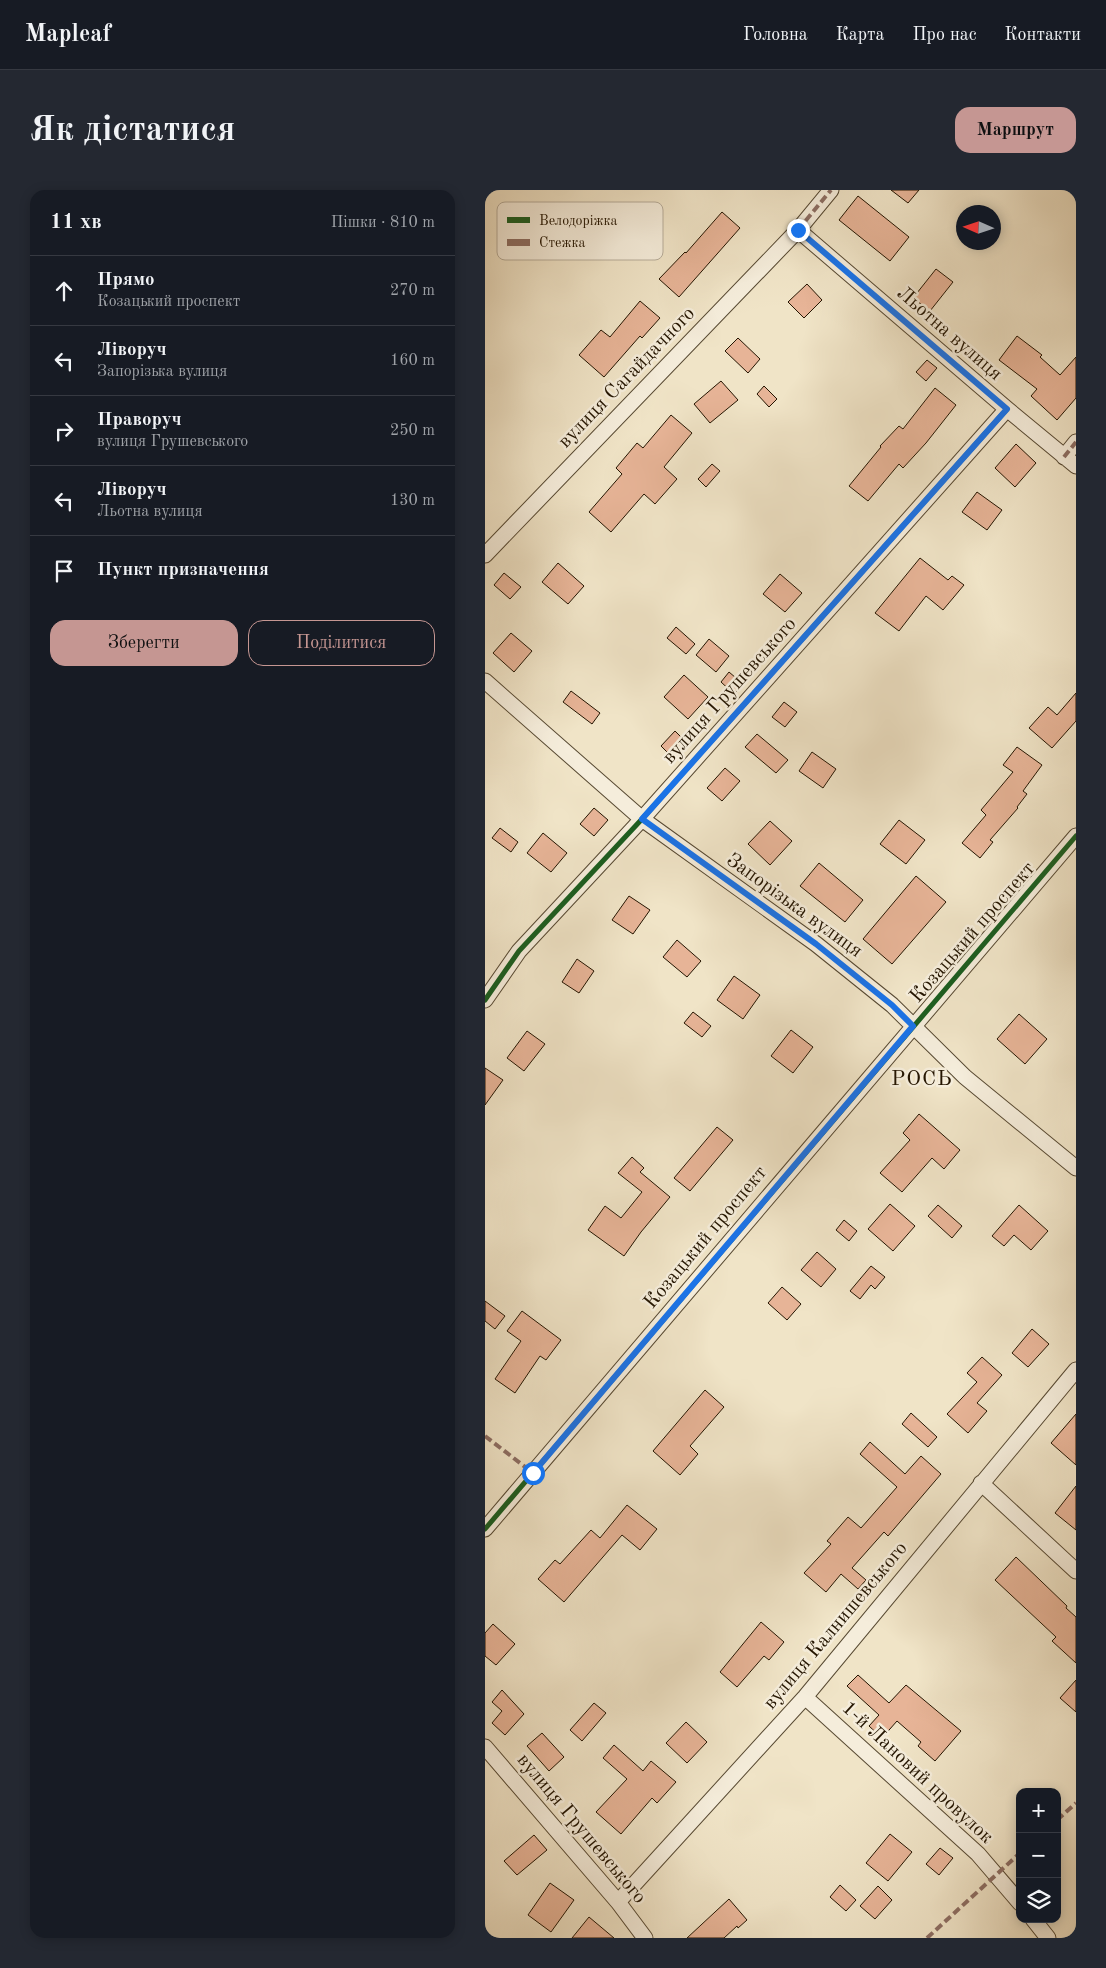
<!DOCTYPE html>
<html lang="uk">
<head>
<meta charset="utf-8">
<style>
  body { margin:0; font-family:"Old Standard TT",serif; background:#242831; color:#f1f3f6 }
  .controls { position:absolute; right:15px; bottom:15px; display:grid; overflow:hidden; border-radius:10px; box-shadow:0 2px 12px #0003 }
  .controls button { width:45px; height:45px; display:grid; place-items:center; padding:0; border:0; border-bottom:1px solid #363941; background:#171b24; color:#f1f3f6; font:25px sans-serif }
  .compass { position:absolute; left:471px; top:15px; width:45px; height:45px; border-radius:50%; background:#171b24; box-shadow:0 2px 12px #0003; rotate:273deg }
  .stop { position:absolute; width:15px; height:15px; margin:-11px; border:4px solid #1a73e8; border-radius:50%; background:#fff }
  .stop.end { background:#1a73e8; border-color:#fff; box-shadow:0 1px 5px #0008 }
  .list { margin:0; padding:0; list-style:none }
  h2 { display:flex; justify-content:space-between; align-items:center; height:65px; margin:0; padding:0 20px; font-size:21px }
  h2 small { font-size:16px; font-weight:400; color:#9ea1a6 }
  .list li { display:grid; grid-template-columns:32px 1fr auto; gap:15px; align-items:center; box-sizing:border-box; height:70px; padding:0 20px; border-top:1px solid #363941 }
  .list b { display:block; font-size:19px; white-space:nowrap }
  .list p { margin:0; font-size:16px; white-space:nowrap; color:#9ea1a6 }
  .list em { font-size:16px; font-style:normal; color:#9ea1a6 }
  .actions { display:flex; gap:10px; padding:15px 20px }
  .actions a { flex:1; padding:11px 0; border:1px solid #c59692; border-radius:15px; text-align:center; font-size:18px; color:#c59692 }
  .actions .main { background:#c59692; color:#111 }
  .icon { flex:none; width:28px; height:28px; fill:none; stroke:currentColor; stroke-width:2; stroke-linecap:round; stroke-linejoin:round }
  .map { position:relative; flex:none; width:591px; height:1748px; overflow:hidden; border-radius:15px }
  header { display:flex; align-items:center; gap:30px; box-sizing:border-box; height:70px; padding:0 25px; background:#171b24; border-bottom:1px solid #363941 }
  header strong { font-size:24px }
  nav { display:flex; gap:28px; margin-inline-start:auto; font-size:18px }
  .intro { display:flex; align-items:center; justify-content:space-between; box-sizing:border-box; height:120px; padding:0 30px }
  h1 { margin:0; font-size:35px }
  .button { padding:12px 22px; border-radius:15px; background:#c59692; color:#111; font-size:18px; font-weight:700 }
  main { display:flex; gap:30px; padding:0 30px }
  aside { flex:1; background:#171b24; border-radius:15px; box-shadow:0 2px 12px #0003 }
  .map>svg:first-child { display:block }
</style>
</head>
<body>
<header>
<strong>Mapleaf</strong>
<nav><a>Головна</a><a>Карта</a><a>Про нас</a><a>Контакти</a></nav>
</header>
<div class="intro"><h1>Як дістатися</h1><a class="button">Маршрут</a></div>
<main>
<aside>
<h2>11 хв<small>Пішки · 810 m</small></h2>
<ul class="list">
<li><svg class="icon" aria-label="ahead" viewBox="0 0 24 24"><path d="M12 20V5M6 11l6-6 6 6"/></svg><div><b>Прямо</b><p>Козацький проспект</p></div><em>270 m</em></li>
<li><svg class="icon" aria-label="left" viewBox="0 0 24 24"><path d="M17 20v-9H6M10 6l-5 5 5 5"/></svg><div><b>Ліворуч</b><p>Запорізька вулиця</p></div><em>160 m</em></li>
<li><svg class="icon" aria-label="right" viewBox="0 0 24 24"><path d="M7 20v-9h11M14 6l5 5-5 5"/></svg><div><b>Праворуч</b><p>вулиця Грушевського</p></div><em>250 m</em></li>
<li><svg class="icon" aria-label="left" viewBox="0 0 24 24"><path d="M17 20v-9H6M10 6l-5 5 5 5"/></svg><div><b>Ліворуч</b><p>Льотна вулиця</p></div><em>130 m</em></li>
<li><svg class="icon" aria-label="arrive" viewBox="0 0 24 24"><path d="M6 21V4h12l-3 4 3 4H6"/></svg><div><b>Пункт призначення</b></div></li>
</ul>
<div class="actions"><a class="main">Зберегти</a><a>Поділитися</a></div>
</aside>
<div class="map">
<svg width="591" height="1748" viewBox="0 0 591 1748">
  <rect width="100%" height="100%" fill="#f0e4c7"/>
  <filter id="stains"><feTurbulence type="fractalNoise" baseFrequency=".004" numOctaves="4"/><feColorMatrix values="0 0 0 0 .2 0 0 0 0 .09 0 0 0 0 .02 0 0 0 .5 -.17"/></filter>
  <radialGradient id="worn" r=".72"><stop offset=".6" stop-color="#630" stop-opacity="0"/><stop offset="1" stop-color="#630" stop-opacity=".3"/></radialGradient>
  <!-- building -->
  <path fill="#e7b497" stroke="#241501" d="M406,0H434L423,13Z
    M373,6L424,47L405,71L354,30Z
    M237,22L255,38L194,107L174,89L200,62L201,63Z
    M451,79L468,92L445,121L428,108Z
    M322,94L337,110L319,128L303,112Z
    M155,111L175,128L157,148L155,146L119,187L94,165L116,140L125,147Z
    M532,146L557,165L555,167L575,185L591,167V208L572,230L546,206L552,199L514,170Z
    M253,148L275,169L263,183L240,161Z
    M442,170L452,178L441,191L431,182Z
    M236,191L253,210L225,233L209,214Z
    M279,196L292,209L284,217L272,204Z
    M450,198L471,215L441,253L418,278L414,274L383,311L364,296L396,257L395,256L414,236L418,239Z
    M186,225L207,243L179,277L192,289L170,314L159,304L126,342L104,322L137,284L131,278L152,253L158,258Z
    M531,254L551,273L530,297L510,278Z
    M227,274L235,281L221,297L213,289Z
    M492,302L517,320L502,340L477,322Z
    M435,368L463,390L467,386L479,395L458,420L441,406L414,441L390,423Z
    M73,373L99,396L83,414L57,392Z
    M19,383L36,397L25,409L9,395Z
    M295,384L317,403L300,422L278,404Z
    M191,437L210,454L201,464L182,448Z
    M26,443L47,461L29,482L8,463Z
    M224,449L244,466L231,482L211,465Z
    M244,482L258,494L249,504L236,492Z
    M199,485L223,507L203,529L179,507Z
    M86,501L115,523L107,534L78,512Z
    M591,503V531L567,558L544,538L563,517L572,525Z
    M299,512L312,522L300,537L287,527Z
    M190,541L201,552L187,567L176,556Z
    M272,544L303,570L291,583L260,557Z
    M532,557L557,575L538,601L542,604L532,617L533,618L505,650L508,652L495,668L477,653L501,625L496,620L528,582L518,575Z
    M327,562L351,579L338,598L314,581Z
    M240,578L255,591L237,611L222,598Z
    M109,618L123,630L109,646L95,634Z
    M414,630L440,650L421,674L395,654Z
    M285,631L307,651L285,675L263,654Z
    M15,638L33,652L26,662L7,648Z
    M58,643L82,663L66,682L42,663Z
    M334,673L378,710L360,732L315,696Z
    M431,686L461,712L407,774L378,749Z
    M144,706L165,720L148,744L127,730Z
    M192,750L216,771L202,787L178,767Z
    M92,769L109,781L94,803L77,792Z
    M249,786L275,805L258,829L232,810Z
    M208,822L226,836L217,847L199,833Z
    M534,824L562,849L540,874L512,849Z
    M306,840L328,857L308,883L286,866Z
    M42,841L60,854L39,881L22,868Z
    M0,878L18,890L0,915Z
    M434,924L475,960L459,979L447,968L417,1002L395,983L425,950L418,943Z
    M232,937L248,950L205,1001L189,988Z
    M147,967L159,978L155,982L185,1007L156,1042L139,1066L103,1040L120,1016L136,1028L157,1002L133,983Z
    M405,1014L430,1036L408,1061L383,1039Z
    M453,1015L477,1036L467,1048L443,1026Z
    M534,1015L563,1041L546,1060L529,1045L519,1056L507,1046Z
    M359,1030L372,1041L364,1051L351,1040Z
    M332,1062L351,1079L336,1097L316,1080Z
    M386,1076L400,1087L390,1099L386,1095L375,1109L365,1101Z
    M297,1097L316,1114L302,1130L283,1113Z
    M0,1111L20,1126L10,1139L0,1131Z
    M37,1121L76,1150L61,1170L55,1166L30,1203L10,1189L36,1151L22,1141Z
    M547,1139L564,1154L543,1177L527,1163Z
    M497,1167L517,1185L492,1213L502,1221L483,1243L462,1224L492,1192L482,1183Z
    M220,1200L239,1217L205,1256L213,1264L195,1285L168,1261Z
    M426,1223L452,1247L443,1257L417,1234Z
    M591,1224V1275L566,1253Z
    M385,1252L420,1284L436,1266L456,1284L403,1346L399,1342L367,1378L381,1390L373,1399L356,1384L341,1402L319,1383L346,1354L342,1351L363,1327L376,1338L412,1297L375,1264Z
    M591,1296V1340L570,1323Z
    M142,1315L172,1339L155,1360L137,1345L79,1412L53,1389L70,1370L75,1374L106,1340L115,1348Z
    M531,1367L582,1416L581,1418L591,1427V1473L567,1451L571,1447L510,1390Z
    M276,1432L299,1452L284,1470L279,1466L252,1497L235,1482Z
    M8,1434L30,1454L11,1475L0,1466V1443Z
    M373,1485L404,1513L421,1495L476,1541L450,1571L433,1556L436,1552L412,1531L397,1548L384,1536L394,1525L362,1496Z
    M591,1490V1522L575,1508Z
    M17,1500L39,1524L20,1545L7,1533L17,1521L7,1512Z
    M109,1513L121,1523L97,1551L85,1540Z
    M201,1532L222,1552L202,1573L181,1553Z
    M57,1543L79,1567L64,1581L42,1556Z
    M129,1555L158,1581L166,1571L191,1592L172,1613L167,1608L136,1644L111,1622L142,1589L118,1568Z
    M405,1644L427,1662L403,1691L381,1673Z
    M49,1645L62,1660L32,1685L19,1671Z
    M455,1658L468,1668L454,1685L441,1674Z
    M65,1693L89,1710L66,1742L43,1725Z
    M355,1695L371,1710L361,1721L345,1707Z
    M393,1696L407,1710L390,1729L375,1716Z
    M244,1709L262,1730L253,1738L252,1736L239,1748H202Z
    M104,1727L129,1748H87Z"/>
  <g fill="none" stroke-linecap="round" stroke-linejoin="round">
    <defs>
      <path id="street" d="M313,40L522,219L591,276
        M579,267L591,252
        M0,365L313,40L346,0
        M0,491L157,629L331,754L407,815L480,887L591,978
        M0,810L34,761L157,629L522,219
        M496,1293L591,1381
        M0,1339L591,646
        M320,1507L493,1664L535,1713
        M0,1557L133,1712L160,1748
        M133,1712L320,1507L591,1180
        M548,1729L563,1748"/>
    </defs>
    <!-- street casing -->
    <use href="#street" stroke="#574932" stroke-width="17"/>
    <!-- street -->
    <use href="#street" stroke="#f5eddb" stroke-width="15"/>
    <!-- quiet -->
    <path stroke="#8d6e63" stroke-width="4" stroke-dasharray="8 4" stroke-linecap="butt" d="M313,40L346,0
      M579,267L591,252
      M0,1246L48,1283
      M572,1630L591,1613
      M442,1748L535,1663"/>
    <defs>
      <path id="cycleway" d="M0,810L34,761L157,629L522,219
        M0,1339L591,646"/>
    </defs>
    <!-- cycleway casing -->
    <use href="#cycleway" stroke="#f5eddb" stroke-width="8"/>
    <!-- cycleway -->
    <use href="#cycleway" stroke="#1b5e20" stroke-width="5"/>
  </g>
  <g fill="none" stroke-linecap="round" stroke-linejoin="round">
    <!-- route -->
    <path stroke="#1a73e8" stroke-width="6" d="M48,1283L428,836L407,815L331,754L157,629L522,219L313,40"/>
  </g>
  <g text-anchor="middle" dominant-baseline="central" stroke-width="5" stroke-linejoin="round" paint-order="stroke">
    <!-- street labels -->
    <g font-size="20" fill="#241501" stroke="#f5eddb">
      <text transform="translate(464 144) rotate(41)">Льотна вулиця</text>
      <text transform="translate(142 188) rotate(-46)">вулиця Сагайдачного</text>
      <text transform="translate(245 501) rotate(-48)">вулиця Грушевського</text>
      <text transform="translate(309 716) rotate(36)">Запорізька вулиця</text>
      <text transform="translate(488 743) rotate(-49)">Козацький проспект</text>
      <text transform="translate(221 1048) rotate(-50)">Козацький проспект</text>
      <text transform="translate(351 1436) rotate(-50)">вулиця Калнишевського</text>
      <text transform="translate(432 1583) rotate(43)">1-й Лановий провулок</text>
      <text transform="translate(96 1639) rotate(50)">вулиця Грушевського</text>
    </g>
    <!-- neighbourhood labels -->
    <g font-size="21" letter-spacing="1" fill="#241501" stroke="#f5eddb">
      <text x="437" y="889">РОСЬ</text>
    </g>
  </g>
  <!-- legend -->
  <rect x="12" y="12" width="166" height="58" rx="8" fill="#f5eddb" stroke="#b6ac9a" stroke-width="1"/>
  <rect x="22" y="27" width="23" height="6" fill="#1b5e20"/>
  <rect x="22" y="49" width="23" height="7" fill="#8d6e63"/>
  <g font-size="14" fill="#241501">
    <text x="54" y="35">Велодоріжка</text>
    <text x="54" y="57">Стежка</text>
  </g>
  <rect width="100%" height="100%" filter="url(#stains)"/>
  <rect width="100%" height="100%" fill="url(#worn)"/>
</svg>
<div class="controls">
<button>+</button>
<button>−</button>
<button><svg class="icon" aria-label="layers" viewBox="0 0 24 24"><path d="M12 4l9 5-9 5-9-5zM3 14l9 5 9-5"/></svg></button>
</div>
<svg class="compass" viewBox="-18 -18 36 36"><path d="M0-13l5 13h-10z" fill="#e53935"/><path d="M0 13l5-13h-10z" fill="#9ea1a6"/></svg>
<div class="stop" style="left:48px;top:1283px"></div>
<div class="stop end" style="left:313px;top:40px"></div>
</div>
</main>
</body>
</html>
